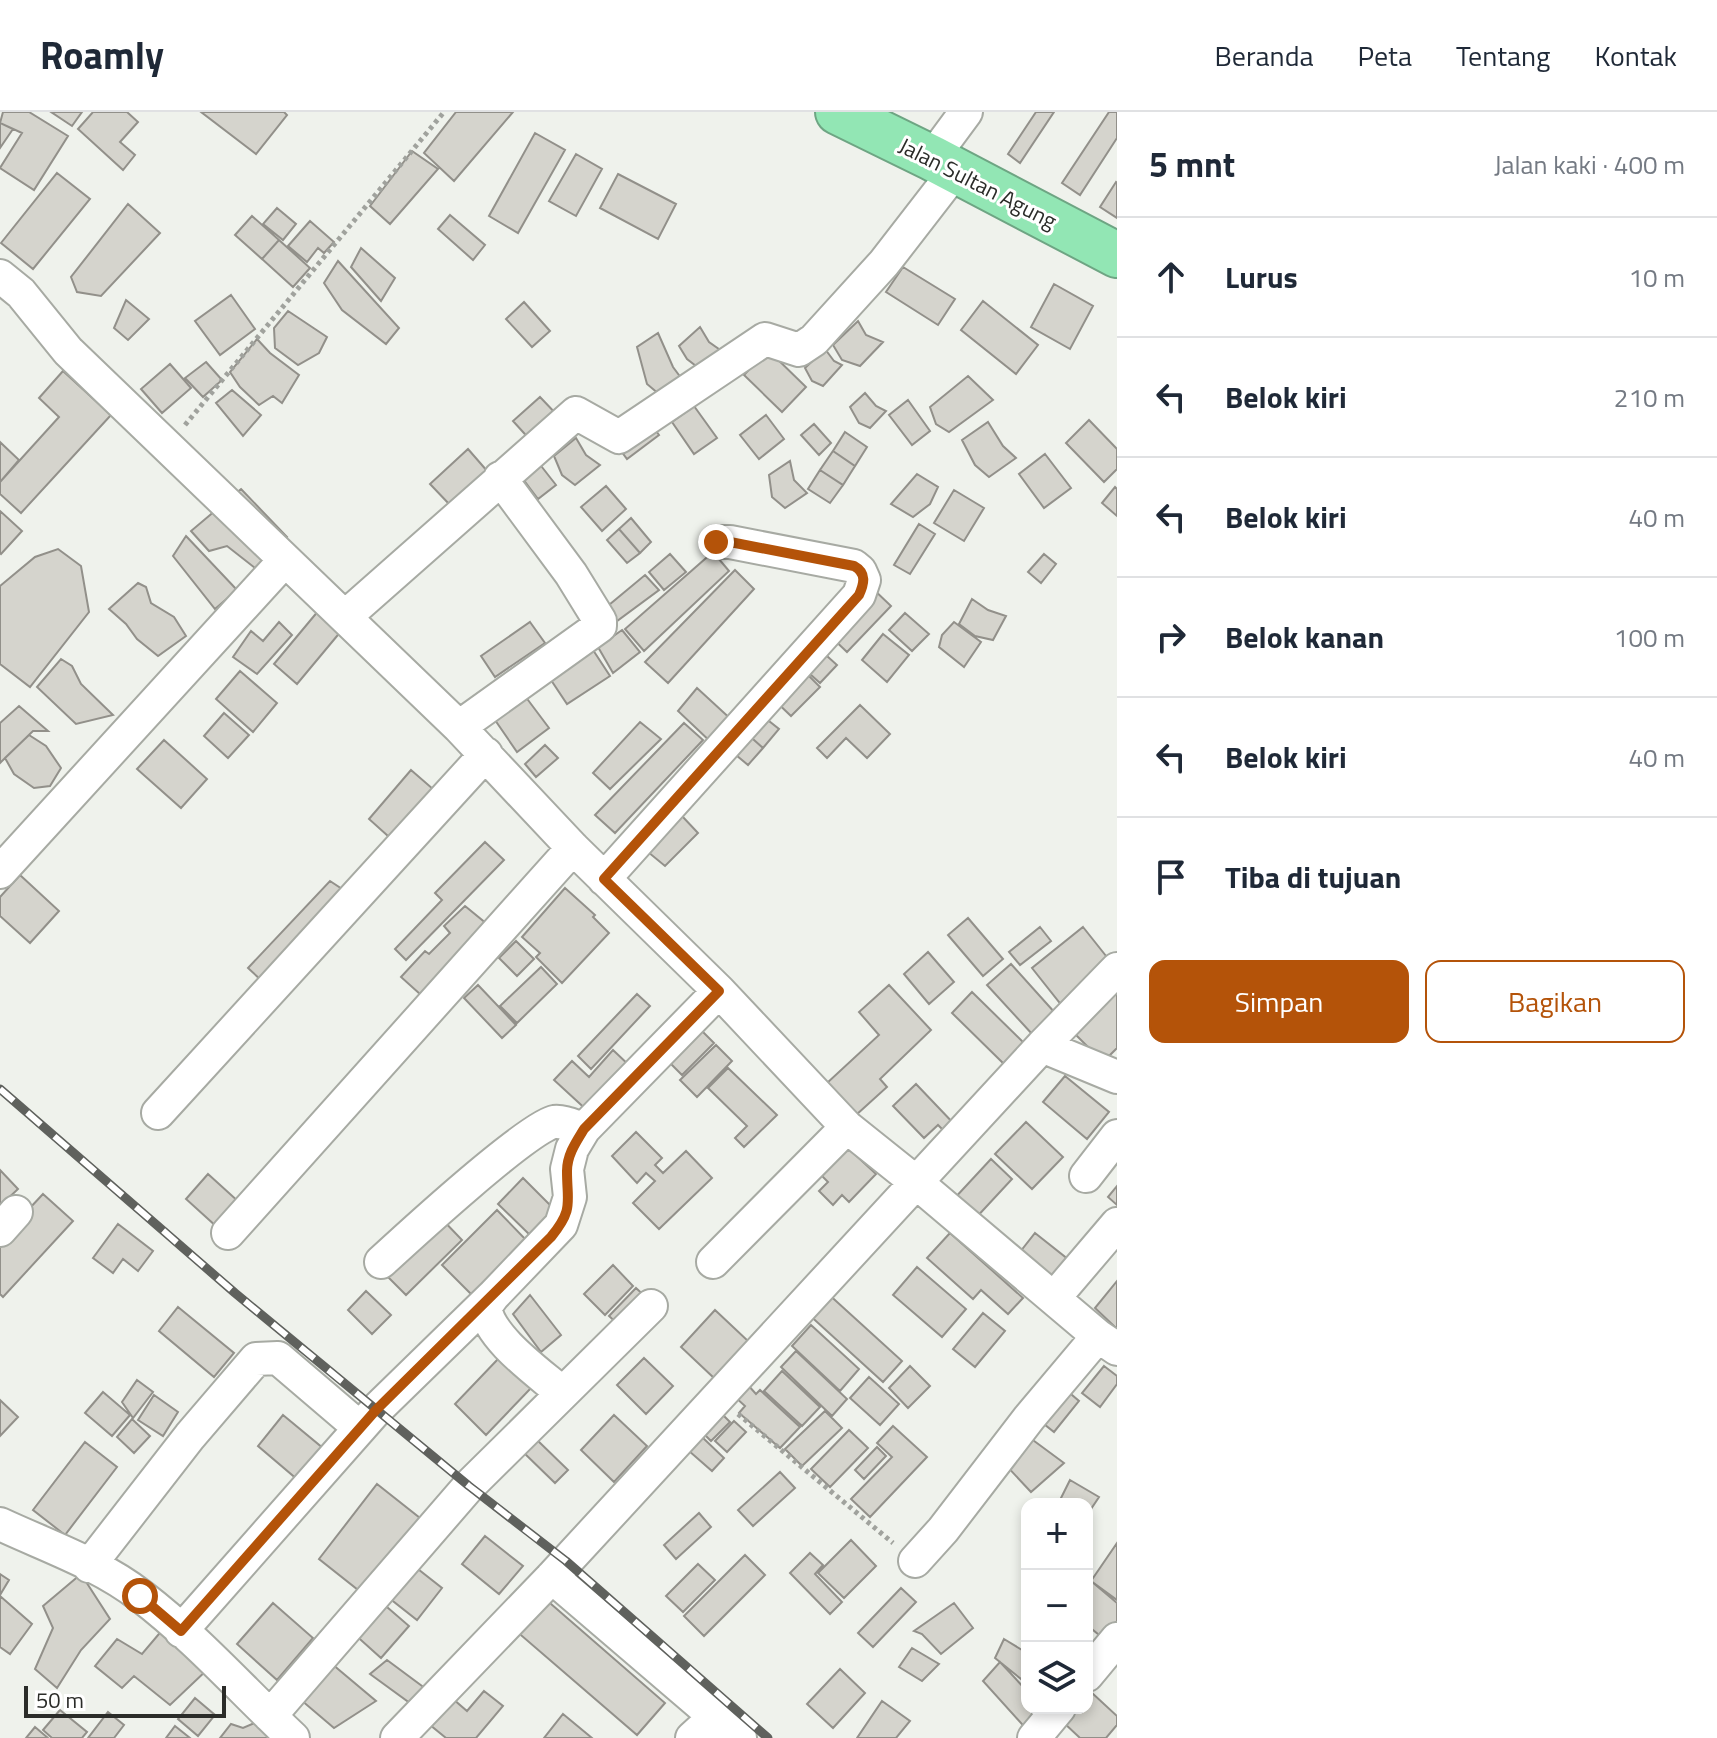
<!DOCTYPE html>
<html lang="id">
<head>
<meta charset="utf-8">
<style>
  body { margin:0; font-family:"Titillium Web",sans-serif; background:#f6f6f7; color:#1f2937 }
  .controls { position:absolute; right:24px; bottom:24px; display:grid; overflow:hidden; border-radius:16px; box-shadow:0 4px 12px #0003 }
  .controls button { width:72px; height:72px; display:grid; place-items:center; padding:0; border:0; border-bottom:2px solid #e0e1e3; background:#fff; color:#1f2937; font:40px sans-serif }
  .scale { position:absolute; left:24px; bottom:20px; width:202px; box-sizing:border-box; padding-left:8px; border:4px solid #2b2c29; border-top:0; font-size:22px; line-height:28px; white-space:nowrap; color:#2b2c29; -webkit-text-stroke:6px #fff; paint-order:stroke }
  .stop { position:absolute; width:24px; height:24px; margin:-18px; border:6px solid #b45309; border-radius:50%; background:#fff }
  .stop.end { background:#b45309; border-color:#fff; box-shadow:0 2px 8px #0008 }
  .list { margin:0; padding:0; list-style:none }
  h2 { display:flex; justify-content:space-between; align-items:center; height:104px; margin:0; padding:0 32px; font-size:34px }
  h2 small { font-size:26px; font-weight:400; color:#747a83 }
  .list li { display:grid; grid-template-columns:52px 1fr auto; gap:24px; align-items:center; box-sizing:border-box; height:120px; padding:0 32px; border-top:2px solid #e0e1e3 }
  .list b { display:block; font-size:30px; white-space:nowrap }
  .list em { font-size:26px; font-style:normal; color:#747a83 }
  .actions { display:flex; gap:16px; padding:24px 32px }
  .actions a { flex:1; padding:18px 0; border:2px solid #b45309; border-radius:16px; text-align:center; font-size:28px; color:#b45309 }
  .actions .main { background:#b45309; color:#fff }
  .icon { flex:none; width:44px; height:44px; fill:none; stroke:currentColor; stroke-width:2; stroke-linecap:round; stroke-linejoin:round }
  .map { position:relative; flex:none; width:1117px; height:1626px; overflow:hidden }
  header { display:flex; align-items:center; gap:48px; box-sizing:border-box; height:112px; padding:0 40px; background:#fff; border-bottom:2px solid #e0e1e3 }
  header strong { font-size:38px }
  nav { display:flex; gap:44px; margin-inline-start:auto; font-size:28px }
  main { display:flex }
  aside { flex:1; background:#fff }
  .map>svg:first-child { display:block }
</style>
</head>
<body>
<header>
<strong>Roamly</strong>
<nav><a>Beranda</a><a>Peta</a><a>Tentang</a><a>Kontak</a></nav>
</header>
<main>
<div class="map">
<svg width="1117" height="1626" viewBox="0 0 1117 1626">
  <rect width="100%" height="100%" fill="#eff2ec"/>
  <!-- building -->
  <path fill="#d5d4cd" stroke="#92908a" stroke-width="2" d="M3,0H29L68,24L34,78L0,56L22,21L0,11Z
    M51,0H82L72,14Z
    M93,0H127L138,10L120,30L135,43L123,58L78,17Z
    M201,0H284L287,3L256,42Z
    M456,0H513L454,69L424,41Z
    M1036,0H1054L1020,51L1008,42Z
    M1109,0H1117V26L1080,83L1062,71Z
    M0,11L13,17L0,36Z
    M535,21L565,38L518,121L489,104Z
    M412,39L438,57L390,112L370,94Z
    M576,42L602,57L576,104L549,89Z
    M57,61L90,87L33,157L1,131Z
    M618,62L676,92L658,127L600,96Z
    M1116,70L1117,71V106L1100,95Z
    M128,92L160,121L101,184L77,180L71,165Z
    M277,96L296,112L283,128L263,112Z
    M450,103L485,133L473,148L438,117Z
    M252,104L279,128L262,147L235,123Z
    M310,109L334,130L324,141L318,136L307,150L288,134Z
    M279,128L310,156L293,175L262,147Z
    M361,136L395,166L381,189L351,155Z
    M338,149L399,216L386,232L342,198L324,171Z
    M903,155L955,187L938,213L886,180Z
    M1054,172L1093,194L1070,237L1031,215Z
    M231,183L255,217L220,243L195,209Z
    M126,188L149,207L128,228L114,216Z
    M983,189L1038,233L1016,262L961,218Z
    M524,190L550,219L532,235L506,207Z
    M288,199L327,225L319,241L298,253L275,236L274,216Z
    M858,209L866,223L883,230L860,254L842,248L833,233Z
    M700,215L709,230L733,247L709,264L687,247L679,234Z
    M658,221L673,255L687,274L666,288L647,272L637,235Z
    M257,227L270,241L299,263L282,291L273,284L259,293L240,275L230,260Z
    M825,237L834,249L842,253L823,274L812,269L805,256Z
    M768,238L806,275L782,300L744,263Z
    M206,250L222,268L203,285L185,266Z
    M170,252L191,276L162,301L141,277Z
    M63,259L111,303L21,401L0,382V370L59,305L39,286Z
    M968,264L993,288L949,320L936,312L930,295Z
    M232,278L261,303L243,324L216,291Z
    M865,281L876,294L886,299L870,316L859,311L850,295Z
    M540,285L560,306L533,331L513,309Z
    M908,288L930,319L912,333L889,303Z
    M694,294L717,326L694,342L672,310Z
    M766,303L784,327L759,347L740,323Z
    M648,308L659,323L627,347L616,332Z
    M1089,308L1117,337V357L1104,370L1066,331Z
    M988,310L1003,334L1016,346L989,365L975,353L962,328Z
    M814,312L831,331L819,343L801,323Z
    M845,320L867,335L855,354L833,339Z
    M576,326L586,343L600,353L575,373L562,363L554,344Z
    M0,330L19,348L0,370Z
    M468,337L488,360L451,394L430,372Z
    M833,339L855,354L843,373L820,358Z
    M1045,342L1071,376L1044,396L1019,362Z
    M790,349L794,368L807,381L785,396L772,385L769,363Z
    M538,350L556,373L538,387L520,363Z
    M820,358L843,373L830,391L808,377Z
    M917,362L938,375L930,392L913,405L891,392Z
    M606,374L626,397L602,419L581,395Z
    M1115,375L1117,377V404L1102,391Z
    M241,377L287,425L255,456L227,434L209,439L191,419Z
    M954,378L984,396L964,429L934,411Z
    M0,399L22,419L1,442L0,441Z
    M631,406L651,430L640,441L619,417Z
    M919,412L935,422L910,462L894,453Z
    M619,417L640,441L627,451L607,428Z
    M186,424L237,478L215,497L173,444Z
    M58,437L81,454L89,500L30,575L0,552V474L35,445Z
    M713,440L729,459L644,539L625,517Z
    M670,442L686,460L664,478L649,460Z
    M1044,442L1056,452L1041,471L1028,460Z
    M735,458L754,477L668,571L645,550Z
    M645,463L659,478L613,512L603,498Z
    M138,471L146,475L151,491L174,505L186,524L158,544L137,527L126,512L109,497Z
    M870,474L891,494L847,540L826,520Z
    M972,487L988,498L1006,504L993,528L975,524L959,512Z
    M324,492L347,512L297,572L274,552Z
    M905,501L929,522L912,539L889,518Z
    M279,510L292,523L257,562L233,545L251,519L263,529Z
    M530,510L545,531L495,565L481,544Z
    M954,510L981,530L964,555L939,535L942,523Z
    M622,518L640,540L613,561L598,535Z
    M883,522L909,543L887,570L862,548Z
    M817,535L837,553L820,571L800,553Z
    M593,538L610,564L567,592L551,568Z
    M61,547L72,554L81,572L113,603L76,612L37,575Z
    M798,553L820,575L791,604L769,583Z
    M240,559L277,591L253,620L216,587Z
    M697,576L734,610L713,632L678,599Z
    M525,584L549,616L517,640L495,608Z
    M860,593L890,622L867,646L846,626L827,646L817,636Z
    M19,594L48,619H33L0,651V611Z
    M224,601L249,623L228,646L204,624Z
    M760,602L779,617L763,636L745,620Z
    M640,610L661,627L610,677L593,661Z
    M684,611L703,628L615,721L595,703Z
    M745,620L763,636L748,653L730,638Z
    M29,623L46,634L61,656L50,674L34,676L14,662L5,646Z
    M164,628L207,667L181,696L137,657Z
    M545,633L558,646L536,665L525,652Z
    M411,658L441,684L398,733L369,707Z
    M682,704L698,721L665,754L648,740Z
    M485,730L504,748L406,848L395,837L442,788L435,781Z
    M20,763L59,799L30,831L0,804V785Z
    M330,769L348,781L262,869L248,856Z
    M565,776L595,803L593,805L609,821L562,871L536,845L540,841L522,825Z
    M465,794L493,817L430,891L401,865L425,839L429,842L450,821L444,814Z
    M968,806L1003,847L983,864L948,823Z
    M1040,815L1051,829L1020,853L1009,840Z
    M1083,815L1114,854L1063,895L1032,856Z
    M516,829L534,847L517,864L499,846Z
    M928,840L954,870L929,892L904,862Z
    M1011,852L1056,902L1033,923L987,873Z
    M541,855L557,872L517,911L500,894Z
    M478,873L516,913L502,926L464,886Z
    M889,873L931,918L880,967L887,975L856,1003L827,971L879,923L859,900Z
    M1110,876L1117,883V936L1103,950L1069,916Z
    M972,880L1025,932L1005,953L952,901Z
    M637,882L650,894L591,957L578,944Z
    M696,913L714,931L682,963L664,945Z
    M716,933L732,949L697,985L680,968Z
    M613,938L632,956L590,1001L554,968L572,949L589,965Z
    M728,956L777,1003L744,1035L735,1026L747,1014L708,976Z
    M1065,964L1109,1000L1087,1027L1043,990Z
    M916,972L957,1015L948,1023L938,1013L924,1026L893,994Z
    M1026,1010L1063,1045L1032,1077L995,1042Z
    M636,1020L662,1046L655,1053L663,1061L686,1039L712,1066L659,1117L633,1091L655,1069L646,1061L637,1071L612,1044Z
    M848,1036L876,1062L849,1090L842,1083L833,1093L819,1079L828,1070L822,1064Z
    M991,1047L1012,1067L973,1109L952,1089Z
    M0,1058L18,1077L0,1094Z
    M208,1062L240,1091L217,1115L186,1087Z
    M523,1066L556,1099L531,1124L498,1092Z
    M1117,1074V1093L1108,1085Z
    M43,1082L73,1109L3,1185L0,1182V1128Z
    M497,1098L528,1130L473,1184L442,1153Z
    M438,1103L462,1128L406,1183L382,1159Z
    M118,1112L153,1139L138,1159L123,1147L113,1161L93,1146Z
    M950,1121L1023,1186L1008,1202L981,1178L973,1187L927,1146Z
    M1035,1121L1069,1148L1053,1167L1020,1140Z
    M613,1153L633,1174L605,1203L584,1182Z
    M917,1155L966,1197L942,1225L893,1183Z
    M1117,1169V1217L1095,1196Z
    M636,1176L648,1187L621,1215L609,1204Z
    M366,1179L391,1203L372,1222L348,1198Z
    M825,1179L902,1249L883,1270L806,1200Z
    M530,1183L561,1223L541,1240L513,1202Z
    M178,1195L234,1241L214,1265L159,1219Z
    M715,1198L748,1229L714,1266L681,1235Z
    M983,1201L1005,1219L975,1255L953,1237Z
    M811,1213L859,1257L840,1279L792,1234Z
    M796,1239L847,1287L832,1304L781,1255Z
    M499,1246L531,1276L486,1323L455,1292Z
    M644,1246L673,1274L646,1302L617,1273Z
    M910,1254L930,1274L908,1296L889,1276Z
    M1104,1254L1117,1264V1272L1100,1295L1082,1281Z
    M782,1259L820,1295L802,1314L764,1279Z
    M869,1265L899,1292L880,1313L850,1286Z
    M137,1268L153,1280L133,1306L122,1290Z
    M747,1272L756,1282L760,1278L800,1315L780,1336L739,1301L745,1294L734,1284Z
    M1065,1277L1079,1289L1054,1320L1039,1308Z
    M103,1280L130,1303L112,1324L85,1301Z
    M154,1283L178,1300L163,1324L138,1308Z
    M0,1288L18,1305L0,1324Z
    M716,1296L730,1310L711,1329L697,1315Z
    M825,1299L842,1316L802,1354L785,1337Z
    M283,1303L324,1337L298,1368L258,1334Z
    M614,1303L647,1334L614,1370L581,1338Z
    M132,1307L150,1324L134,1341L117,1325Z
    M734,1309L746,1320L727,1340L715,1329Z
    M893,1314L927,1345L870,1405L851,1387L892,1345L877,1331Z
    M849,1318L868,1336L830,1375L811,1357Z
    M1022,1320L1064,1351L1031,1380L1002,1349Z
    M702,1325L724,1346L712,1359L689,1339Z
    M535,1326L568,1358L555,1371L522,1339Z
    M85,1330L117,1355L65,1423L33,1398Z
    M877,1335L886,1344L864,1367L855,1358Z
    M780,1360L795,1376L753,1414L738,1398Z
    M1070,1368L1099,1385L1087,1403V1392H1058Z
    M377,1372L425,1410L367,1485L319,1447Z
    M699,1401L711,1415L676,1447L664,1433Z
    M485,1424L523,1454L499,1482L462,1452Z
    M851,1428L876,1454L844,1486L818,1461Z
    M1117,1431V1488L1091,1469Z
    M810,1441L823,1453L815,1462L842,1490L830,1502L790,1461Z
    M745,1443L765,1463L704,1524L684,1504Z
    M409,1450L442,1476L417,1508L384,1482Z
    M698,1452L715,1468L683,1500L666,1484Z
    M0,1462L9,1468L0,1483Z
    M81,1462L110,1507L81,1538L57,1576L35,1557L53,1516L43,1494Z
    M1091,1469L1117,1491V1512L1104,1527L1087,1513V1474Z
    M901,1476L916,1490L873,1535L858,1521Z
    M0,1484L32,1512L10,1542L0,1535Z
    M543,1485L665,1591L637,1623L515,1518Z
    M380,1489L409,1514L381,1546L352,1520Z
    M273,1491L313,1526L277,1568L237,1532Z
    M954,1491L973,1516L941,1542L922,1522L914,1519Z
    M164,1516L210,1555L170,1593L134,1564L122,1576L95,1554L117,1527L142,1542Z
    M1004,1527L1027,1541V1558L1021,1567L995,1546Z
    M912,1536L939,1552L922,1569L899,1555Z
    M387,1548L426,1577L414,1594L370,1562Z
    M1000,1550L1027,1579V1596H1043L1030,1621L983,1569Z
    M332,1552L376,1589L334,1616L301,1588Z
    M840,1557L865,1581L833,1616L807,1592Z
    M484,1579L503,1594L476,1626H446L424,1608L446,1581L467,1599Z
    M1091,1580L1117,1604V1613L1106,1626H1080L1064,1611L1077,1596H1087V1584Z
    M195,1586L215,1603L198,1624L178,1607Z
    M882,1589L910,1609L896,1626H857Z
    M60,1598L87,1620L82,1626H52L43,1618Z
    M108,1600L124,1613L114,1626H88Z
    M563,1602L592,1626H544Z
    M257,1610L269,1623V1626H220L231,1612L243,1616Z
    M175,1614L190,1626H166Z
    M35,1615L48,1626H26Z"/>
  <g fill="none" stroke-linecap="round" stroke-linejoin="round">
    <defs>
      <path id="minor" d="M932,46L966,0
        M0,164L21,181L68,239L459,615L573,736L719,879L847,1015L917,1071L1098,1224L1117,1237
        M346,504L576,301L619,325L765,227L799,238L814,228L884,151L956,58
        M459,615L600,514V509L571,462L500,366
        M0,760L285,448
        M604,767L859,483L864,468L860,459L854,454L730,430H716
        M1042,934L1117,965
        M158,1001L486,642
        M1086,1064L1117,1024
        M0,1118L16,1100
        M228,1121L573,736
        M381,1150C406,1127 530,1013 554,1010C564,1009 574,1014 584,1017
        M713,1150L847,1015
        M1054,1186L1117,1112
        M561,1280C538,1260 489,1226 485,1195L493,1184L561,1113L570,1085L567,1057L572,1037L584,1017L719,879
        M0,1412C47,1434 100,1452 141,1484C196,1526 243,1579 293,1626
        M915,1449L943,1418L1029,1306L1098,1224
        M89,1454L190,1324L256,1247L278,1246L360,1316
        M552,1465L740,1626
        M181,1519L376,1298L493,1184
        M1087,1563L1117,1527
        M270,1604L469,1374L651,1194
        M397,1626L552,1465L1042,934L1117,857
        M692,1626L715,1605
        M1034,1626L1059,1596"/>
      <path id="highway" d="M838,0L932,46L1117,143"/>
    </defs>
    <!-- minor casing -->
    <use href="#minor" stroke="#a7aaa3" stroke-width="36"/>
    <!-- highway casing -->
    <use href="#highway" stroke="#6ea583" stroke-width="48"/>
    <!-- path -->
    <path stroke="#a0a29d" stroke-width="5" stroke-dasharray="4 4" stroke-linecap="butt" d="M185,313L444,0
      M738,1302L893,1431"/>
    <!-- minor -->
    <use href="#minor" stroke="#fff" stroke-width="32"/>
    <!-- highway -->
    <use href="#highway" stroke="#92e6b4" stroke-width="44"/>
    <defs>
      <path id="rail" d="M0,977L235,1181L469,1374L566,1449L768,1626"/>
    </defs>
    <!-- rail casing -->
    <use href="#rail" stroke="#5f615d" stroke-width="9"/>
    <!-- rail -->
    <use href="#rail" stroke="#fff" stroke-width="6" stroke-dasharray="18" stroke-linecap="butt"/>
  </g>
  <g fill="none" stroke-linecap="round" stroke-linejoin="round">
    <!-- route -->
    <path stroke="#b45309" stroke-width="10" d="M140,1484L181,1519L376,1298L551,1125C574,1097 567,1091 567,1059C567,1043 576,1030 584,1017L719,879L604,767L859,483C864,472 867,461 854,454L730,430H716"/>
  </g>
  <g text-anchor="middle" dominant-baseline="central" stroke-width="6" stroke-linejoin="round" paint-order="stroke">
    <!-- street labels -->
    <g font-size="22" fill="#2b2c29" stroke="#fff">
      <text transform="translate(978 71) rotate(27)">Jalan Sultan Agung</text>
    </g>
  </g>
</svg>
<div class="controls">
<button>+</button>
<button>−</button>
<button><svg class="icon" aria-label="layers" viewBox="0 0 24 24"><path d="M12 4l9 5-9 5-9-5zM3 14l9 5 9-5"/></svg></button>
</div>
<div class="scale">50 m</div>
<div class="stop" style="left:140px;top:1484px"></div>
<div class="stop end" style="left:716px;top:430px"></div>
</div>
<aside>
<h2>5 mnt<small>Jalan kaki · 400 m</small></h2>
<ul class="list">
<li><svg class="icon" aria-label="ahead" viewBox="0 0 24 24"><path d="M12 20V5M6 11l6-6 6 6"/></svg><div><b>Lurus</b></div><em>10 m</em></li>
<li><svg class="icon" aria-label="left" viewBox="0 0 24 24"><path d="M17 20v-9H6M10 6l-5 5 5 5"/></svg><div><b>Belok kiri</b></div><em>210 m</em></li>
<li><svg class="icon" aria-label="left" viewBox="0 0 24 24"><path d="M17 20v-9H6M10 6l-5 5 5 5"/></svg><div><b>Belok kiri</b></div><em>40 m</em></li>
<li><svg class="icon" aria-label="right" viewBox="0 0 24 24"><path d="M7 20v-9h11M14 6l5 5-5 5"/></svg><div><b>Belok kanan</b></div><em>100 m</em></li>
<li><svg class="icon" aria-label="left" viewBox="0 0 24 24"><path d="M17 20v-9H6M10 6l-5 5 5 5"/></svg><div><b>Belok kiri</b></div><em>40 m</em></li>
<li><svg class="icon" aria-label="arrive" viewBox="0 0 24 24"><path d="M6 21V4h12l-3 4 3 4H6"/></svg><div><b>Tiba di tujuan</b></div></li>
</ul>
<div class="actions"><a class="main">Simpan</a><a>Bagikan</a></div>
</aside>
</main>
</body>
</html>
